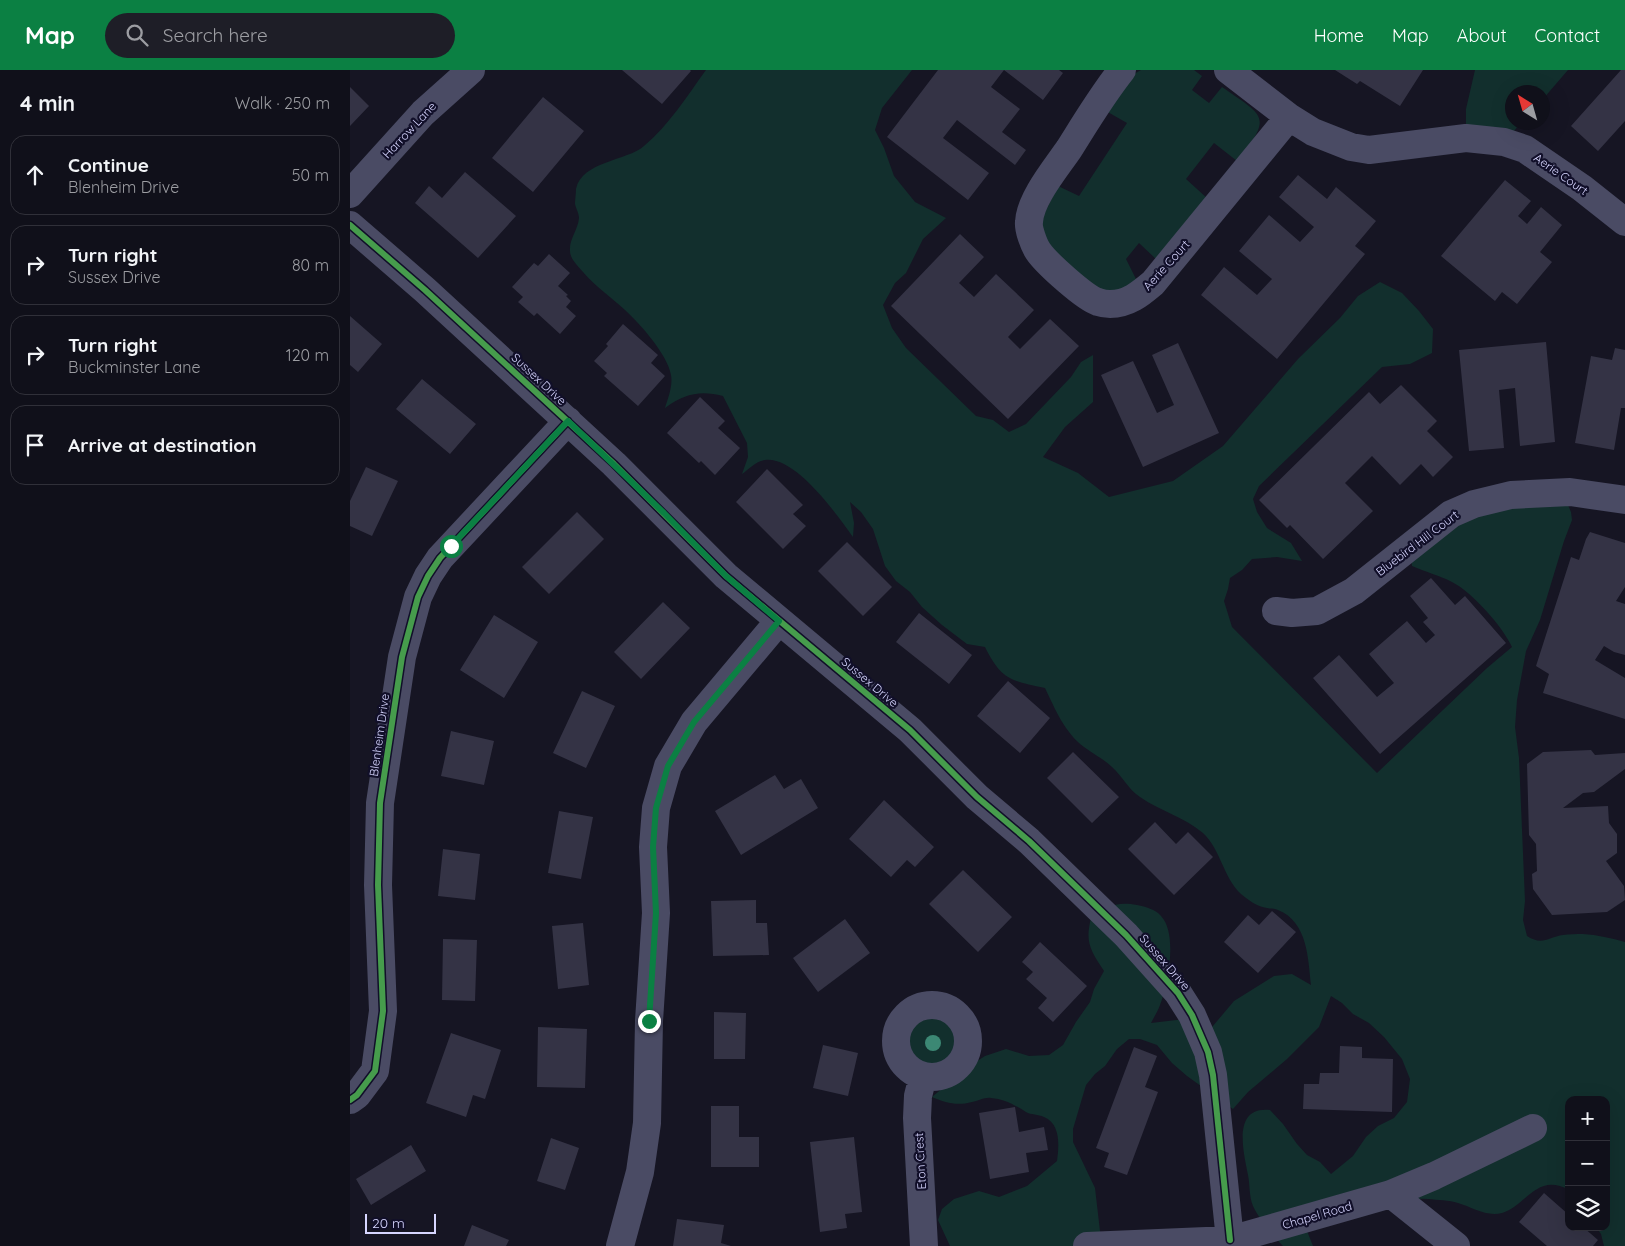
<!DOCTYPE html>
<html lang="en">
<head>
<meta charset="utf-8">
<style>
  body { margin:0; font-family:Quicksand,sans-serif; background:#1e1e27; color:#f1f3f6 }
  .controls { position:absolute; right:15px; bottom:15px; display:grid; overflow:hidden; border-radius:10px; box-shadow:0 5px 20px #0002 }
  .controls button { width:45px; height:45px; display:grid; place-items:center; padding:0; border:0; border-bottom:1px solid #303039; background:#10101a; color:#f1f3f6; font:25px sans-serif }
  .compass { position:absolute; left:1155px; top:15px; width:45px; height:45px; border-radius:50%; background:#10101a; box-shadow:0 5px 20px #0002; rotate:323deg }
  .scale { position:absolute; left:15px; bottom:12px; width:71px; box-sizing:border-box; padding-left:5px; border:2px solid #d7d6ff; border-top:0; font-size:14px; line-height:18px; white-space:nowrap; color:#d7d6ff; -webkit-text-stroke:4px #110f29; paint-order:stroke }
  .stop { position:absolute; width:15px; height:15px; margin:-11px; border:4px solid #0b8043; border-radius:50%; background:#fff }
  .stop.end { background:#0b8043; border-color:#fff; box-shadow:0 1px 5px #0008 }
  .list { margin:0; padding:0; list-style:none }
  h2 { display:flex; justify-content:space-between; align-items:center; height:65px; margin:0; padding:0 20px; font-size:21px }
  h2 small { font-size:16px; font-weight:400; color:#9c9da2 }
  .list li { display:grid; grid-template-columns:32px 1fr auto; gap:15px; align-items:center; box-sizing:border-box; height:80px; margin:0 10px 10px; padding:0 10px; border:1px solid #303039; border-radius:15px }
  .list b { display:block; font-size:19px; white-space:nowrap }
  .list p { margin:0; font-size:16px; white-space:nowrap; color:#9c9da2 }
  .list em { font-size:16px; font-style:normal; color:#9c9da2 }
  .icon { flex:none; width:28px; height:28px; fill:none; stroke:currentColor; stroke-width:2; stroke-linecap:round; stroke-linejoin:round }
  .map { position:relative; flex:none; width:1275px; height:1176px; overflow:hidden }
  header { display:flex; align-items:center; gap:30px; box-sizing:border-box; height:70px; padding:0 25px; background:#0b8043; color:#fff }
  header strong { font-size:24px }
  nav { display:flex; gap:28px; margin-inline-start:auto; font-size:18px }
  .search { width:350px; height:45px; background:#1e1e27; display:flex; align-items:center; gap:12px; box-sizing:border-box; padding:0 18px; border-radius:28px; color:#9c9da2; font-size:19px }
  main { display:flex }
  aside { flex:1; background:#10101a }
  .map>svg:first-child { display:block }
</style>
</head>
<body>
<header>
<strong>Map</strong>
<div class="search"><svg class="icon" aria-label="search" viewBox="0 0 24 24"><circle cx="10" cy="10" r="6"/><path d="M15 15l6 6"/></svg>Search here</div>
<nav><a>Home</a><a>Map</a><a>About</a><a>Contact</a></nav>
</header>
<main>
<aside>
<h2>4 min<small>Walk · 250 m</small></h2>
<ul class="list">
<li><svg class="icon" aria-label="ahead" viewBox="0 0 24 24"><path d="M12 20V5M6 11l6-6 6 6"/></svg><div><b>Continue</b><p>Blenheim Drive</p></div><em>50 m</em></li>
<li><svg class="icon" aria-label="right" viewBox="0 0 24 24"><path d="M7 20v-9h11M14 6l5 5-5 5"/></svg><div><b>Turn right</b><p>Sussex Drive</p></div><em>80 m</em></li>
<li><svg class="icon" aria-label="right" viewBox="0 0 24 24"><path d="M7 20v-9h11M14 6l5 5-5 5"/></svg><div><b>Turn right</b><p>Buckminster Lane</p></div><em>120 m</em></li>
<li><svg class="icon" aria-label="arrive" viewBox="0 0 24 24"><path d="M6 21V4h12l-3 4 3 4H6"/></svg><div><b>Arrive at destination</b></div></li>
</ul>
</aside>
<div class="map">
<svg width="1275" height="1176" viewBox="0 0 1275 1176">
  <rect width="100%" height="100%" fill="#161523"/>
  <!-- green -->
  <path fill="#122f2d" d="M356,0H562L532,38L525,60L534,78L544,106L565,132L596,148L573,169L556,203L545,213L533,235L542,258L556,278L626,346L643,350L659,362L676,354L721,307L731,292L743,285V332L715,357L693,387L728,403L759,427L823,411L873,376L948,289L990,248L1008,226L1030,212L1052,223L1069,241L1083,259L1082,283L1060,294L1032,297L909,416L903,429L907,442L917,458L941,473L952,491L927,487L902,489L892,500L880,508L878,519L874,531L882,557L1027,703L1137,598L1162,577C1153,557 1122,522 1102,512C1089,505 1075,502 1062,496L1061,488L1124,434L1218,435L1221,442L1222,450L1214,471L1190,550L1176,581L1167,630L1165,657L1169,688L1175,831L1173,850L1177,866C1192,876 1199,867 1213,865C1219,864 1227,864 1233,864C1247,865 1262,868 1275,872V1176H1254L1251,1164L1246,1157H1256V1030H1219V1120C1187,1102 1176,1136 1152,1143C1136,1147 1122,1137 1108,1133C1099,1130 1088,1130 1078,1129C1037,1126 995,1147 957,1161L963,1176H933C923,1166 909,1149 903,1136C899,1127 900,1115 898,1105C894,1083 881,1036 920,1040L933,1054L947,1074L957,1085L970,1092L981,1104L1003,1086L1016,1067L1028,1056L1044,1048L1057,1032L1060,1009L1052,989L1034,967L1019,953L1003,944L992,933L981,926L969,957L937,989L898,1022L883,1039L837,1006L822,993L807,975L790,969H779L767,979L755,996L745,1004L736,1015L723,1059V1072L745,1118L750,1161L756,1176H600L588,1150L592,1139L604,1129L629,1121L649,1127L677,1116L707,1091C709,1076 711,1054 694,1047C688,1044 681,1045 676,1042C665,1035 654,1029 641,1028C635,1027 628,1031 622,1032C607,1036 596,1033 582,1027L618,997L635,986L656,979L679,986L699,985L713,975L726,952L740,932L744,919L754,901C740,880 735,872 741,848C757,836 767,831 787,835C796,837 805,839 811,846C828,864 818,914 810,935C808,941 804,947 801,953L835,949L857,963L884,931L924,906L942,904L961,915C958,889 958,852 928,840C924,838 921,839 917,838C908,837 898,830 891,824C873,807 871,780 853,763C834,747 810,741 790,727C779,720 772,706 762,697C754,689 743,684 734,677C715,663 705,639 695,618C660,611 651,609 635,577L617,574L592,555L572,537L560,522L546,511L535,496L523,459L511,442L500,432L504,453L503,467C487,445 446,386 415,390C406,391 399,399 392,404L398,387L397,373L373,326C350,320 334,324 315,338C318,328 323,316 321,305C317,284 291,255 275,240C261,227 246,217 233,202C228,196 220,189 220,181C219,169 228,160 229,148C229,143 226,139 225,134C225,130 226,123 226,119C232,91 277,91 294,76C319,55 337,26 356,0Z
    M791,0H844L852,6L842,20L859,33L872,17C915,47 923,46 887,91L864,73L836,109L858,129L807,190L789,173L776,189L787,211L774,219L751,222L699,178L692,163V148L708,116L729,126L777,53L756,41L784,4Z
    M1125,0H1218L1193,29L1192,22H1162V52L1171,53L1154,72L1116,68V39Z
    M546 970a36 36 0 1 1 72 0a36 36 0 1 1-72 0Z"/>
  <!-- building -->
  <path fill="#343345" d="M272,0H340L341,1L312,34Z
    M588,0H709L713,3L693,30L654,0L641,17L670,39L652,62L676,80L665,95L607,50L593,68L639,103L618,130L537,67Z
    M985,0H1073L1050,36L1010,11L1007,14Z
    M1271,0H1275V51L1248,81L1221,56Z
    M0,17L19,36L0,56Z
    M193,27L234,61L183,122L142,88Z
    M115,102L166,146L128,188L65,133L79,116L92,128Z
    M948,105L977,129L986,117L1026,151L1005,176L1015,184L927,289L851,225L874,197L907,225L922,209L889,181L919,145L950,172L964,157L929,127Z
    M1155,110L1181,131L1168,146L1177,154L1191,137L1212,155L1190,182L1202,192L1167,234L1152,222L1145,231L1091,186Z
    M610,164L634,187L609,213L624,227L646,204L684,240L658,267L670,279L700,249L729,276L658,349L541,236Z
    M199,184L220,203L208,216L218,225L216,226L221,231L216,237L226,246L210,264L187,243L184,246L168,232L173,227L162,217L184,193L188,196Z
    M0,246L32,274L8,302L0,295Z
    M273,254L308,285L301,293L315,306L288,336L254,306L257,303L244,291L258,276L256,274Z
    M1196,272L1205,372L1170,376L1165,318L1149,320L1154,378L1119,381L1109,280Z
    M828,273L869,363L793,397L751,305L783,291L807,343L824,335L802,285Z
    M1265,278L1275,280V338H1271L1264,380L1225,373L1241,286L1262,290Z
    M72,309L126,354L100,384L46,339Z
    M1051,315L1087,351L1077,361L1103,387L1083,407L1071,394L1050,415L1022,386L995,413L1023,441L973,489L940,455L937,458L909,430L1019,322L1030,334Z
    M350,327L375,351L368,358L390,378L365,405L351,391L349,393L317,363Z
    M16,397L48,411L22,466L0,456V431Z
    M417,399L453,435L443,444L456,456L433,479L386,432Z
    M227,442L254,469L199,524L172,497Z
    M1240,462L1275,473V517L1266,531L1275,534V585L1264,582L1254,576L1245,590L1275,608V649L1193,623L1199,604L1186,596L1221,487L1229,490L1236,469Z
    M497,472L542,517L513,546L468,501Z
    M1081,508L1105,535L1115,526L1156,573L1030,684L963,608L989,585L1027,627L1044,613L1019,584L1057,551L1076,573L1085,565L1073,552L1078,548L1060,526Z
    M313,532L340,558L291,609L264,582Z
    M569,543L622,585L599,614L546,572Z
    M144,545L188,572L154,628L110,600Z
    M658,611L700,648L670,683L627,646Z
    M232,621L265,636L236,698L203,683Z
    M101,661L144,671L134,715L91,706Z
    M1241,680L1245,685L1275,683V699L1244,722L1233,723L1213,738L1258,736L1259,753L1267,764V783L1256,791L1274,816L1275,830L1257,842L1202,845L1183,819L1182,804L1187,801L1186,774L1179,765L1177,694L1193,682Z
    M723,682L769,727L742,753L697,708Z
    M425,705L434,719L451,709L468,738L391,785L365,741Z
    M534,730L584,777L565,797L557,790L541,807L499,769Z
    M209,741L243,747L231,809L198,803Z
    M805,752L826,774L838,762L863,787L824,825L778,779Z
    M93,779L130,784L125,830L88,826Z
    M613,800L662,847L628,882L579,834Z
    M406,830V853H417L419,885L363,886L361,831Z
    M922,841L946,862L908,903L874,872L898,845L909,855Z
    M495,849L520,883L468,922L443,888Z
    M233,853L239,915L208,919L202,856Z
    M93,869L127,870L125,931L92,930Z
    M690,872L737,916L703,952L688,938L697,928L676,909L683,902L672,892Z
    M364,942L396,943L395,989H364Z
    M188,957L237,959L235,1018L187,1017Z
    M101,963L151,980L135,1029L123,1025L116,1047L76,1033Z
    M473,975L508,983L498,1026L463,1018Z
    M990,976L1012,977V988L1043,989L1042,1042L953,1039L954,1014H969L970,1003H989Z
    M784,977L807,986L795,1017L808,1022L777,1105L754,1097L759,1083L746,1078Z
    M361,1036H389V1067H409V1097H361Z
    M665,1037L669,1062L694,1057L698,1080L676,1083L679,1102L640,1109L629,1043Z
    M504,1067L512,1142L495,1144L497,1158L470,1162L460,1072Z
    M201,1068L229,1078L215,1120L187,1111Z
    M61,1075L76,1101L21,1135L6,1109Z
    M1194,1123L1219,1145V1157H1233L1248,1170L1243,1176H1197L1169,1152Z
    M327,1149L374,1155L371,1173L381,1176H323Z
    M122,1155L159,1170L156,1176H114Z"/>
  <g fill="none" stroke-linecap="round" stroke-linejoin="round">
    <!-- minor -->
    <path stroke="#4a4b64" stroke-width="28" d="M772,0C752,25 736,52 719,79C706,98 680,129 679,152C678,159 684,175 688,181C696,193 735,228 748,232C751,233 756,234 760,234C778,234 790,224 803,213L939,47L878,0
      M939,47L963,62L1001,77L1019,80L1116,68L1154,72L1175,79L1232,118L1275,152
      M0,124L73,43L121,0
      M0,155L75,220L264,394L376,506L560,660L627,727L679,771L776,865L828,923L842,945L858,982L863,1005L880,1170
      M926,541L942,543L967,541L1004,521L1101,444L1124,434L1161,425L1220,422L1275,430
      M546 971a36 36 0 1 1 72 0a36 36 0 1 1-72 0Z
      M573,1006L568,1026L567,1048L574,1176
      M0,1030L7,1025L25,1001L33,941L28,815L30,733L52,587L68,527L78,506L90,488L218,351
      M1041,1124L1106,1176
      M270,1176L290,1102L297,1053L299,951L306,843L303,777L306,738L318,696L344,652L429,551
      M737,1176L880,1170L1041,1124L1084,1106L1183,1058"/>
    <defs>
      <path id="cycleway" d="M0,155L75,220L264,394L376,506L560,660L627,727L679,771L776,865L828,923L842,945L858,982L863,1005L880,1170
        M0,1030L7,1025L25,1001L33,941L28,815L30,733L52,587L68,527L78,506L90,488L218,351"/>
    </defs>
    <!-- cycleway casing -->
    <use href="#cycleway" stroke="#110f29" stroke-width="9"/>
    <!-- cycleway -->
    <use href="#cycleway" stroke="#469c4c" stroke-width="6"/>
  </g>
  <!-- trees -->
  <circle fill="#3c8874" cx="583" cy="973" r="8"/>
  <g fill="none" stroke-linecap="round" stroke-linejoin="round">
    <!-- route -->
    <path stroke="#0b8043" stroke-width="6" d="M101,476L218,351L314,443L376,506L429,551L344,652L318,696L306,738L303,777L306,843L299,951"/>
  </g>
  <g text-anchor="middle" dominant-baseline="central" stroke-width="4.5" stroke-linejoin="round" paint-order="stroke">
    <!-- street labels -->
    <g font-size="12" fill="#d7d6ff" stroke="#110f29">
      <text transform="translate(59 60) rotate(-47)">Harrow Lane</text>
      <text transform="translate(1211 104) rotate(35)">Aerie Court</text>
      <text transform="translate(816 195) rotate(-48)">Aerie Court</text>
      <text transform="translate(189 309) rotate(43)">Sussex Drive</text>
      <text transform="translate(1067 473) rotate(-37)">Bluebird Hill Court</text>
      <text transform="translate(520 612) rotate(40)">Sussex Drive</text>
      <text transform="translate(29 665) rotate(-82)">Blenheim Drive</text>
      <text transform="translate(815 892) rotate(49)">Sussex Drive</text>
      <text transform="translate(570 1091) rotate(-93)">Eton Crest</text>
      <text transform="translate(967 1145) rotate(-16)">Chapel Road</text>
    </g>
  </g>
</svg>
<div class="controls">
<button>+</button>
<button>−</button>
<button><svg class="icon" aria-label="layers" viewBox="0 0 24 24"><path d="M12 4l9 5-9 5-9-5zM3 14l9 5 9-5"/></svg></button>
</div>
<svg class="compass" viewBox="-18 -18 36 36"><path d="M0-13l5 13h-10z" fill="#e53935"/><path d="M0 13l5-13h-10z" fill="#9c9da2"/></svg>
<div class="scale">20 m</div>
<div class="stop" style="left:101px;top:476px"></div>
<div class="stop end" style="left:299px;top:951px"></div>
</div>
</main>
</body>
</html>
